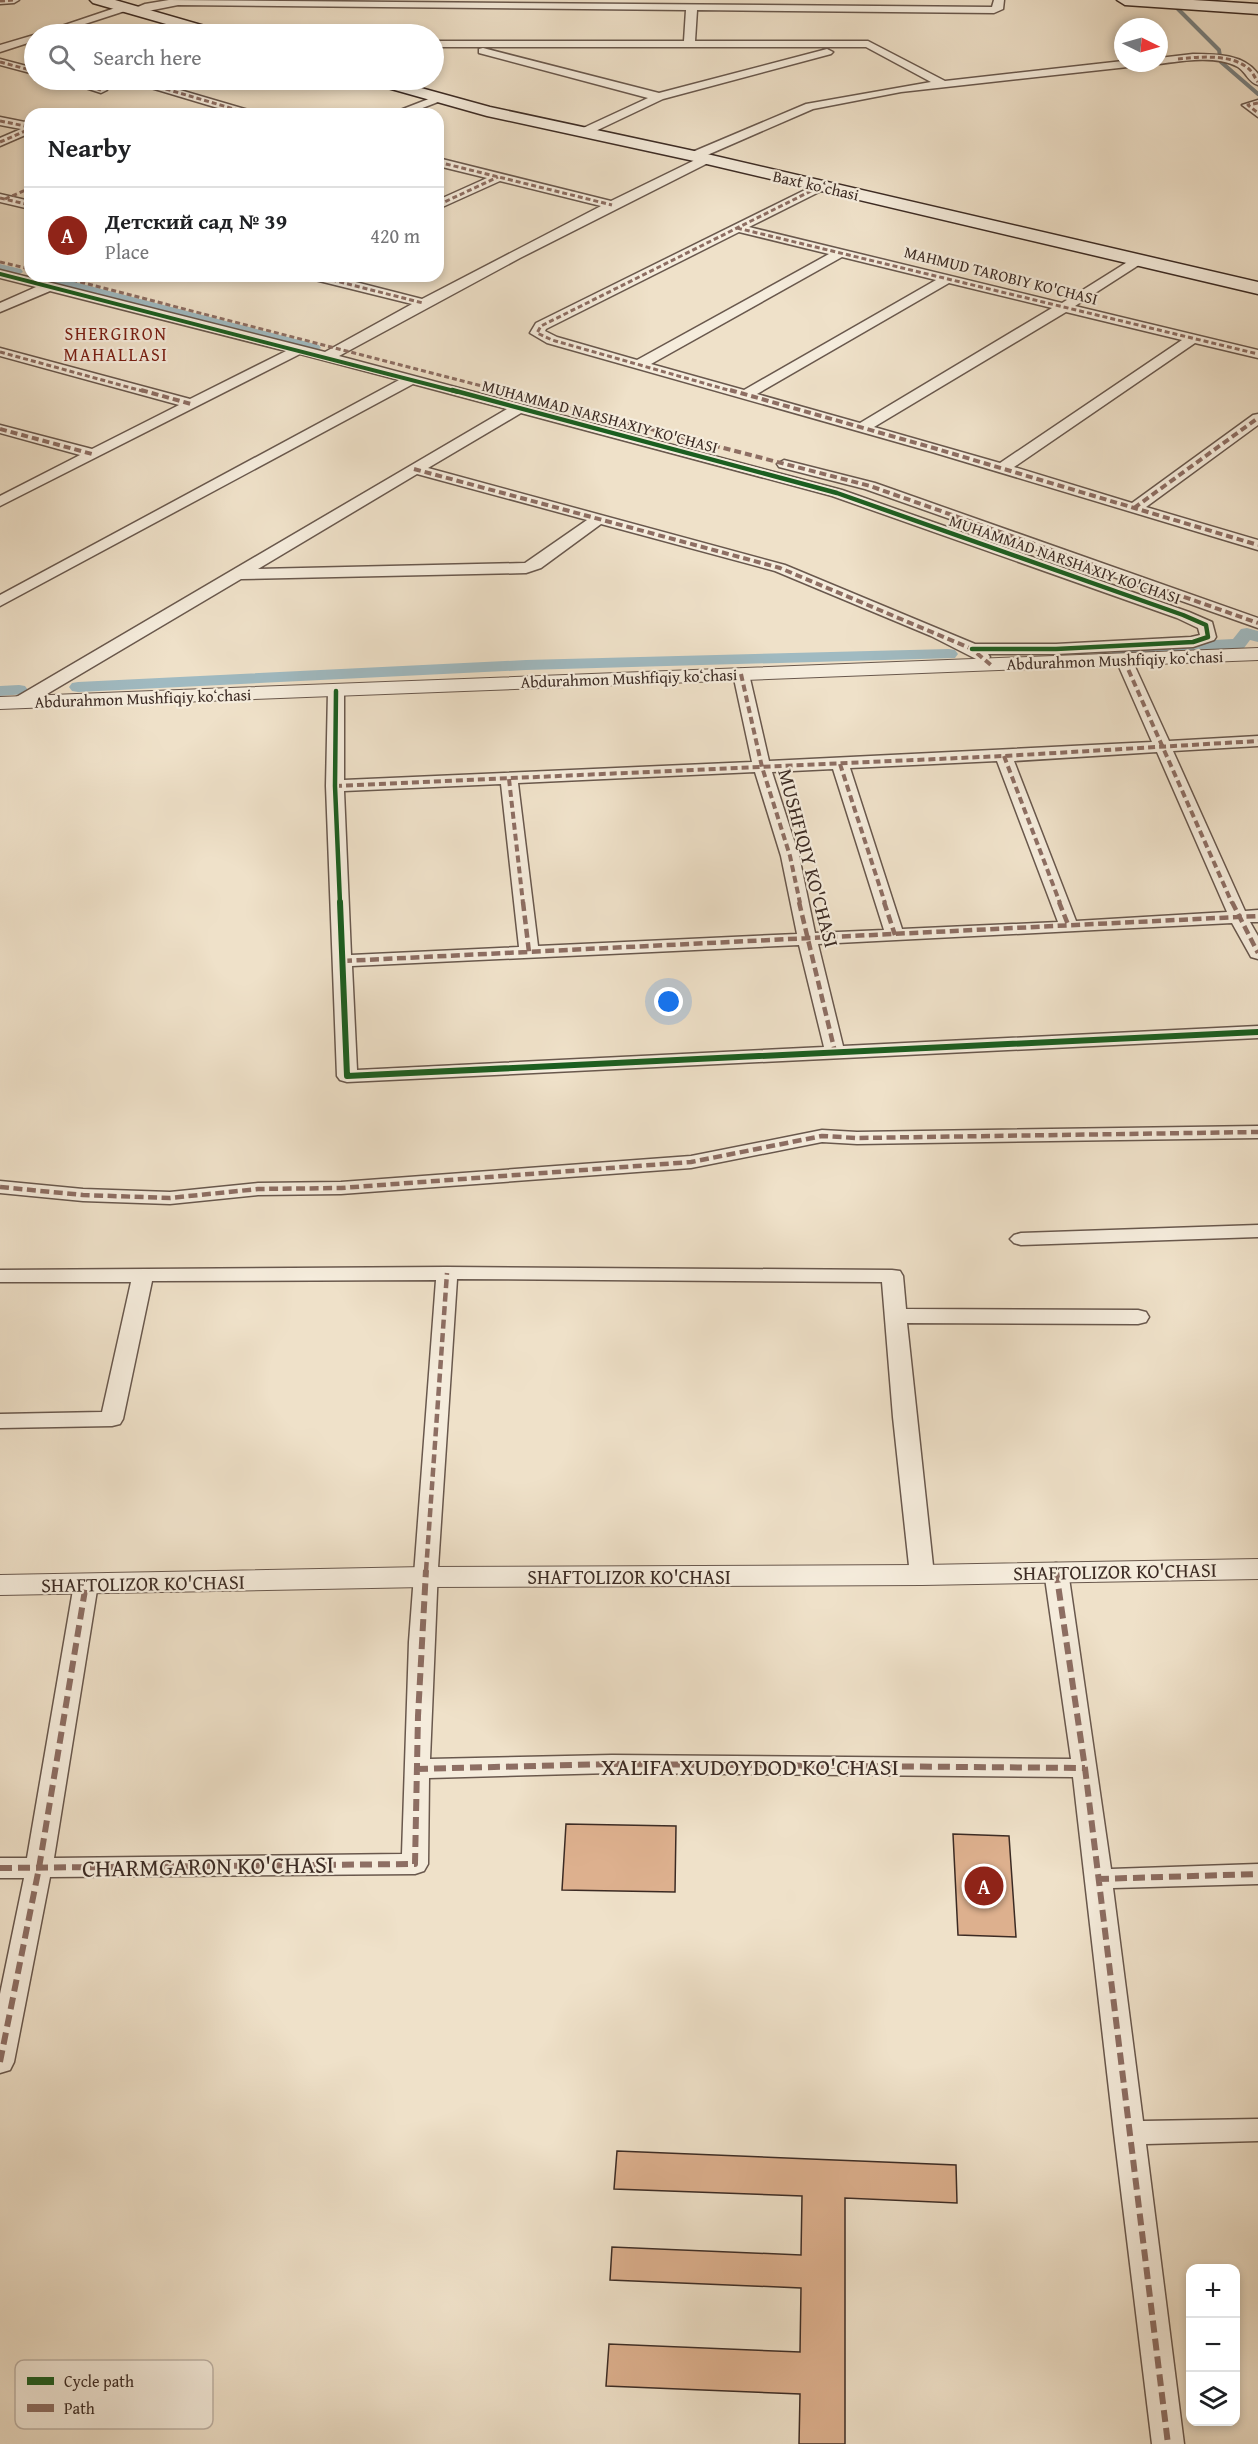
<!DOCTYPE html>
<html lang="en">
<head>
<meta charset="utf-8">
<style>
  body { margin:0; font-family:"Gentium Book Plus",serif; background:#f2f2f2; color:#202124 }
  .controls { position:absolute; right:18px; bottom:18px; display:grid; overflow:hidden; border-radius:12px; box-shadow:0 3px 9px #0003 }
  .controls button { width:54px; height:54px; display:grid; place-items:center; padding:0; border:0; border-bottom:2px solid #e0e0e0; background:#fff; color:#202124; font:30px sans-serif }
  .compass { position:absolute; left:1114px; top:18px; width:54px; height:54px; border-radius:50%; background:#fff; box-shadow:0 3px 9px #0003; rotate:95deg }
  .you { position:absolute; left:669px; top:1002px; width:21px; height:21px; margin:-15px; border:4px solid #fff; border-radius:50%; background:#1a73e8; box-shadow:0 0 0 9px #1a73e833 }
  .badge { display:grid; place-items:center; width:39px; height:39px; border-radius:50%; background:#8f2418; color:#fff; font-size:20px; font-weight:700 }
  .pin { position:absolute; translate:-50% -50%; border:3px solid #fff; box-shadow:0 2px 6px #0006 }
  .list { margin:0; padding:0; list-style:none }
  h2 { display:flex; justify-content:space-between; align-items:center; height:78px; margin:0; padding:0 24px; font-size:26px }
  h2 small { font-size:20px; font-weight:400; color:#757577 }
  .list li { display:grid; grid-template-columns:39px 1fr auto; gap:18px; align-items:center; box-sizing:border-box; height:96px; padding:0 24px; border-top:2px solid #e0e0e0 }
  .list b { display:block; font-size:22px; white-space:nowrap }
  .list p { margin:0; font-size:20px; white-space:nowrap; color:#757577 }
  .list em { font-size:20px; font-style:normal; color:#757577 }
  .icon { flex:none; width:33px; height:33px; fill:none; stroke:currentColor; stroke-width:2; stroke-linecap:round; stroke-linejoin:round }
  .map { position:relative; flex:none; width:1258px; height:2444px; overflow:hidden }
  .search { position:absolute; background:#fff; box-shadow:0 3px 9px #0003; left:24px; top:24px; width:420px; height:66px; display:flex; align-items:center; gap:15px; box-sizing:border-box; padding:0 21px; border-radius:33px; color:#757577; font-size:22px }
  .panel { position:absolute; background:#fff; box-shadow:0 3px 9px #0003; left:24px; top:108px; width:420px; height:174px; border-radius:18px }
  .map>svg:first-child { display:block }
</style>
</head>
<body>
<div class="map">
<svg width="1258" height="2444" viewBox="0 0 1258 2444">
  <rect width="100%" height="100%" fill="#efe1c9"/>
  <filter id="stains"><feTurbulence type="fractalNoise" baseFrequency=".00333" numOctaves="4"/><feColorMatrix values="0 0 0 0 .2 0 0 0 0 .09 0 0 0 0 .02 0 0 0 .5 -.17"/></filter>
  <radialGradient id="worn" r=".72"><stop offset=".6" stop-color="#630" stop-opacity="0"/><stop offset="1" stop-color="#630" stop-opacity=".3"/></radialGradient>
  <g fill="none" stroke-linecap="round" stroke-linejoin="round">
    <!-- stream -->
    <path stroke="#788182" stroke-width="4" d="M1175,6L1219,50L1220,56
      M1221,62L1258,94"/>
    <!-- canal -->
    <path fill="#a0bac1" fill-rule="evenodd" d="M0,264L21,269L23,272L16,276L0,272Z
      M30,273V276H51L319,345L321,348L314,352L309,351L30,279L28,276Z
      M1247,628L1258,631V642L1250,640L1244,648L1238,649L1119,655L1113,654L1110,650L1113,646L1119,645L1233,639L1241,629Z
      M949,649L955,650L958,654L955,658L526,670L78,692L72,691L69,687L72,683L78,682L526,660Z
      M19,685L25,686L28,690L25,694L0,696V686Z"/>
  </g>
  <!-- building -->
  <path fill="#ddb08e" stroke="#3c2b24" stroke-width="1.5" d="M566,1824L676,1826L675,1892L562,1890Z
    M953,1834L1009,1836L1016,1937L958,1935Z
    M617,2151L956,2165L957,2203L845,2198V2444H799L800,2394L606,2386L609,2344L800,2352L801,2288L610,2280L612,2247L801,2255L802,2196L614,2189Z"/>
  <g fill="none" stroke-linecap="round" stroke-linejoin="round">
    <defs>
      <path id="minor" d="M0,0H19L14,3L0,4Z
        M169,0L992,7L994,0H1004L1003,9L994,13L697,10L695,41H868L945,81L1123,61V63H1143L1137,66L901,92L813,109L705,156H710V162L520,258L339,356L842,490L1189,612L1212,622L1216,637L1214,640L1193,647L1056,654H988L990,657L988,660L982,662L931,636L775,571L601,524L541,568L526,573L241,579L25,707H13L11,703L13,699L507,409L413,384L0,606V595L399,380L300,354L0,506V496L80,455L0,433V425L92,449L179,405L0,356V348L190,399L286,351L50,291L0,312V303L36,287L0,278V270L325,352L412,304L311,279L309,276H332L422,299L601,206L500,181L438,209V200L487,178L438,166V158L611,201L697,159H690V153L806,104L931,82L866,47H434V41H684L686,10L178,5L133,14L128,11L145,4ZM521,413L832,496L1177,618L1198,628L1200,635L1191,637L1056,644H975L785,565L428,468ZM417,474L587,520L525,563L258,569Z
        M124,5L128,6V10L54,34H38Z
        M34,35V41L0,52V45Z
        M483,48L659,93L827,49L833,52L831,54L663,99L585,136L581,135V129L648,98L479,53V49Z
        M1193,54C1216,54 1244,54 1258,74V85C1249,83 1246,72 1238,67C1216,55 1182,61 1159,64L1155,63H1159V58Z
        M0,59L34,68V74L0,65Z
        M61,80H78L107,90L101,93Z
        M129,80H146L255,112L257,114H238L131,82Z
        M439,95L443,96V100L407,114H390Z
        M1258,100V117L1242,105Z
        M0,117L30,123V133L0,146V138L21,129L0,125Z
        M821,182L825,183V189L749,227L1062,303L1137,256L1142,257L1143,260L1142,263L1075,306L1258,350V358L1195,343L1014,467L1132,503L1253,415L1258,414V425L1146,507L1258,540V550L932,452L547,343L530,333L536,323ZM739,232L829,254L637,360L557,337L545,331L546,329ZM842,257L936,280L744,390L651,364ZM949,283L1052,308L860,423L757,394ZM1066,312L1182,340L1000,463L874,427Z
        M0,194L30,201V209L0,202Z
        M784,460L875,483L1258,618V628L865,489L779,467L777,464Z
        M1124,655L1132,660L1169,741L1258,736V746L1173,751L1245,911L1258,910V922H1250L1258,936V959L1251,957L1232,923L818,944L843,1046L1258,1026V1038L347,1082L340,1080L337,1076L326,786L328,691L330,687H342L344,691V780L752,762L733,674L741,669L749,674L769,761L1152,742L1116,660ZM1157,752L1227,912L1076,921L1014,761ZM997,761L1058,922L902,929L850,768ZM833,769L884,930L815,933L799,856L772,772ZM755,772L781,856L797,934L538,946L518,783ZM501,784L519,947L351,955L344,791ZM799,945L824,1047L357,1070L352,966Z
        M1258,1126V1138L857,1144L822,1142L691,1168L341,1194L258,1195L170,1204L83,1201L0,1193V1181L83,1189L170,1192L258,1183L341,1182L691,1156L822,1130L857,1132Z
        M1258,1225V1237L1021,1245L1014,1243L1010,1239L1014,1235L1021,1233Z
        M447,1267L892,1270L900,1271L903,1276L906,1309L1138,1310L1146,1312L1149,1317L1146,1322L1138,1324L907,1323L934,1575L930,1581L922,1583L914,1581L910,1575L893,1417L882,1282L457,1279L438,1568L430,1759L612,1755L1071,1759L1044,1571L1048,1565L1056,1563L1064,1565L1068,1571L1111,1869L1258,1864V1884L1113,1888L1143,2121L1258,2119V2141L1146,2144L1184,2444H1152L1114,2133L1073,1777L612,1773L429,1778L428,1864L424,1871L415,1874L50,1877L14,2062L10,2070L0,2073V1994L24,1878H0V1858H27L74,1584L77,1578L86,1576L95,1578L98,1584L54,1858L402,1854L409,1642L436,1280L152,1281L123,1419L120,1424L112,1426L0,1428V1414L102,1412L131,1282H0V1270Z"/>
      <path id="tertiary" d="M1258,648V660L0,709V697Z
        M1258,1559V1579L922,1585L424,1587L0,1595V1575L424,1567L922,1565Z"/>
      <path id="secondary" d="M90,0H115L222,31L224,34H201L93,3Z
        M1117,0H1193L1258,4V14L1125,5Z
        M368,80H392L490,107L694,151L1258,282V294L694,161L487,116L370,83Z"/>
    </defs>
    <!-- minor casing -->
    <use href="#minor" stroke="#69584d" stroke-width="3"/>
    <!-- tertiary casing -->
    <use href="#tertiary" stroke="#69584d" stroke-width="2"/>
    <!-- secondary casing -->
    <use href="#secondary" stroke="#3c2b24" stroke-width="3"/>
    <!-- minor -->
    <use href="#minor" fill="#f5ecdc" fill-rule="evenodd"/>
    <!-- tertiary -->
    <use href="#tertiary" fill="#f5ecdc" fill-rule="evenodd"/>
    <!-- secondary -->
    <use href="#secondary" fill="#f5ecdc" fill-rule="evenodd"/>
    <!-- quiet-far3 -->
    <path stroke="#8d6e63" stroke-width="3" stroke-dasharray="5 3" stroke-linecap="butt" d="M0,1L14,0
      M1178,59C1199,57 1233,53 1250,70C1253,73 1255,78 1258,82
      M0,62L34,71
      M67,80L101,90
      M135,80L251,114
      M1258,103L1248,105L1258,113
      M0,121L30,127
      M0,142L30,129
      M438,162L612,205
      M0,198L30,205
      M5,199L30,188
      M438,205L498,177
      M737,228L1258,354
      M0,262L30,269
      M57,276L505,392
      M316,276L423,303
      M0,352L146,392
      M735,392L552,340L537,333L541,326L821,186"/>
    <!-- quiet-far2 -->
    <path stroke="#8d6e63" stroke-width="4" stroke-dasharray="7 4" stroke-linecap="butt" d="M141,390L191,404
      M500,390L870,486L1258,623
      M730,390L937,449L1258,545
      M0,429L92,454
      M414,469L780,568L972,649L992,666
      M1134,508L1258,418
      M1124,660L1232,903
      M741,674L762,767L790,856L800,903
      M1004,756L1060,903
      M840,764L885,903
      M509,779L523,903
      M335,786L1004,756L1258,741"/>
    <!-- quiet-far1 -->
    <path stroke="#8d6e63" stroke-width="4.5" stroke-dasharray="9 4.5" stroke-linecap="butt" d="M523,902L529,952
      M799,902L835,1052
      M884,902L895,935
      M1059,902L1069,927
      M1232,902L1258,953
      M343,961L1258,916
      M0,1187L83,1195L170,1198L258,1189L341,1188L691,1162L822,1136L857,1138L1258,1132
      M426,1571L447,1273"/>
    <!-- quiet -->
    <path stroke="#8d6e63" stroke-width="6" stroke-dasharray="12 6" stroke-linecap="butt" d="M1056,1571L1085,1768L1168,2444
      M416,1769L612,1764L1085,1768
      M0,1868L415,1864L418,1716L426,1570
      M1097,1879L1258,1874
      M0,2062L39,1868L86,1584"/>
    <defs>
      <path id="cycleway-far2" d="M0,274L458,392"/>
      <path id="cycleway-far1" d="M452,390L837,493L1183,615L1206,625L1208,637L1193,642L1056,649H972
        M336,691L335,786L340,903"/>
      <path id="cycleway" d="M340,902L347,1076L1258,1032"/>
    </defs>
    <!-- cycleway-far2 casing -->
    <use href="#cycleway-far2" stroke="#f5ecdc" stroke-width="6"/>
    <!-- cycleway-far1 casing -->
    <use href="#cycleway-far1" stroke="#f5ecdc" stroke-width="8"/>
    <!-- cycleway casing -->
    <use href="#cycleway" stroke="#f5ecdc" stroke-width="10"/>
    <!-- cycleway-far2 -->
    <use href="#cycleway-far2" stroke="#1b5e20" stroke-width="4"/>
    <!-- cycleway-far1 -->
    <use href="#cycleway-far1" stroke="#1b5e20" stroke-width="4.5"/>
    <!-- cycleway -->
    <use href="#cycleway" stroke="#1b5e20" stroke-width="6"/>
  </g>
  <g text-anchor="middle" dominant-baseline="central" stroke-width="4.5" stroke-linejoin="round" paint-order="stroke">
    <!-- far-street labels -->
    <g font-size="16" fill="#3c2b24" stroke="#f5ecdc">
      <text transform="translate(816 185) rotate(13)">Baxt koʻchasi</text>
      <text transform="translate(1001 275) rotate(14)">MAHMUD TAROBIY KO'CHASI</text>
      <text transform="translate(600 416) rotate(15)">MUHAMMAD NARSHAXIY KO'CHASI</text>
      <text transform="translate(1065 559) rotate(19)">MUHAMMAD NARSHAXIY KO'CHASI</text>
      <text transform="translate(1115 660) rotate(-2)">Abdurahmon Mushfiqiy koʻchasi</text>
      <text transform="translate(629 678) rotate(-2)">Abdurahmon Mushfiqiy koʻchasi</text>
      <text transform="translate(143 698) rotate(-2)">Abdurahmon Mushfiqiy koʻchasi</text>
    </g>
    <!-- far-neighbourhood labels -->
    <g font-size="18" letter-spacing="1.5" fill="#7a1f14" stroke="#f5ecdc">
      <text x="116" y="333">SHERGIRON<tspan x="116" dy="21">MAHALLASI</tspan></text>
    </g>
    <!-- street labels -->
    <g font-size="20" fill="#3c2b24" stroke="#f5ecdc">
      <text transform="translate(809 858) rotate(75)">MUSHFIQIY KO'CHASI</text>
      <text transform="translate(1115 1571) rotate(-1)">SHAFTOLIZOR KO'CHASI</text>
      <text x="629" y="1576">SHAFTOLIZOR KO'CHASI</text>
      <text transform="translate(143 1583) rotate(-1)">SHAFTOLIZOR KO'CHASI</text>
    </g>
    <!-- near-street labels -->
    <g font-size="24" fill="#3c2b24" stroke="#f5ecdc">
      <text x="750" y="1766">XALIFA XUDOYDOD KO'CHASI</text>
      <text transform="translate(208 1866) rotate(-1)">CHARMGARON KO'CHASI</text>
    </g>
  </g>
  <!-- legend -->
  <rect x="15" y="2360" width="198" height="69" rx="9" fill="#f5ecdc" stroke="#beb2a5" stroke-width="1.5"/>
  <rect x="27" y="2377" width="27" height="8" fill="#1b5e20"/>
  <rect x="27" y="2404" width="27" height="8" fill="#8d6e63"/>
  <g font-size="16" fill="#3c2b24">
    <text x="64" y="2387">Cycle path</text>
    <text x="64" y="2414">Path</text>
  </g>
  <rect width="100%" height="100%" filter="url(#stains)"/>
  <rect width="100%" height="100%" fill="url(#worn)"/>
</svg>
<div class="controls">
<button>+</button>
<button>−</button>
<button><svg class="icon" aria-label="layers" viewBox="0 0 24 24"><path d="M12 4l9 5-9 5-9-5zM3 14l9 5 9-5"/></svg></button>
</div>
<svg class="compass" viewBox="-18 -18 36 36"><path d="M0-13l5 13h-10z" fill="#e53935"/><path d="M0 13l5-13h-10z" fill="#757577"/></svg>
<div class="you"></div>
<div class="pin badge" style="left:984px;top:1886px">A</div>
<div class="search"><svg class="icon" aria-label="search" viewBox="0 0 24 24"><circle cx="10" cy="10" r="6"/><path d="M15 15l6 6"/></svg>Search here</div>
<section class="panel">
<h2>Nearby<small></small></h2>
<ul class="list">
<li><span class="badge">A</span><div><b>Детский сад № 39</b><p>Place</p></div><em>420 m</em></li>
</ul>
</section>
</div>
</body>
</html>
